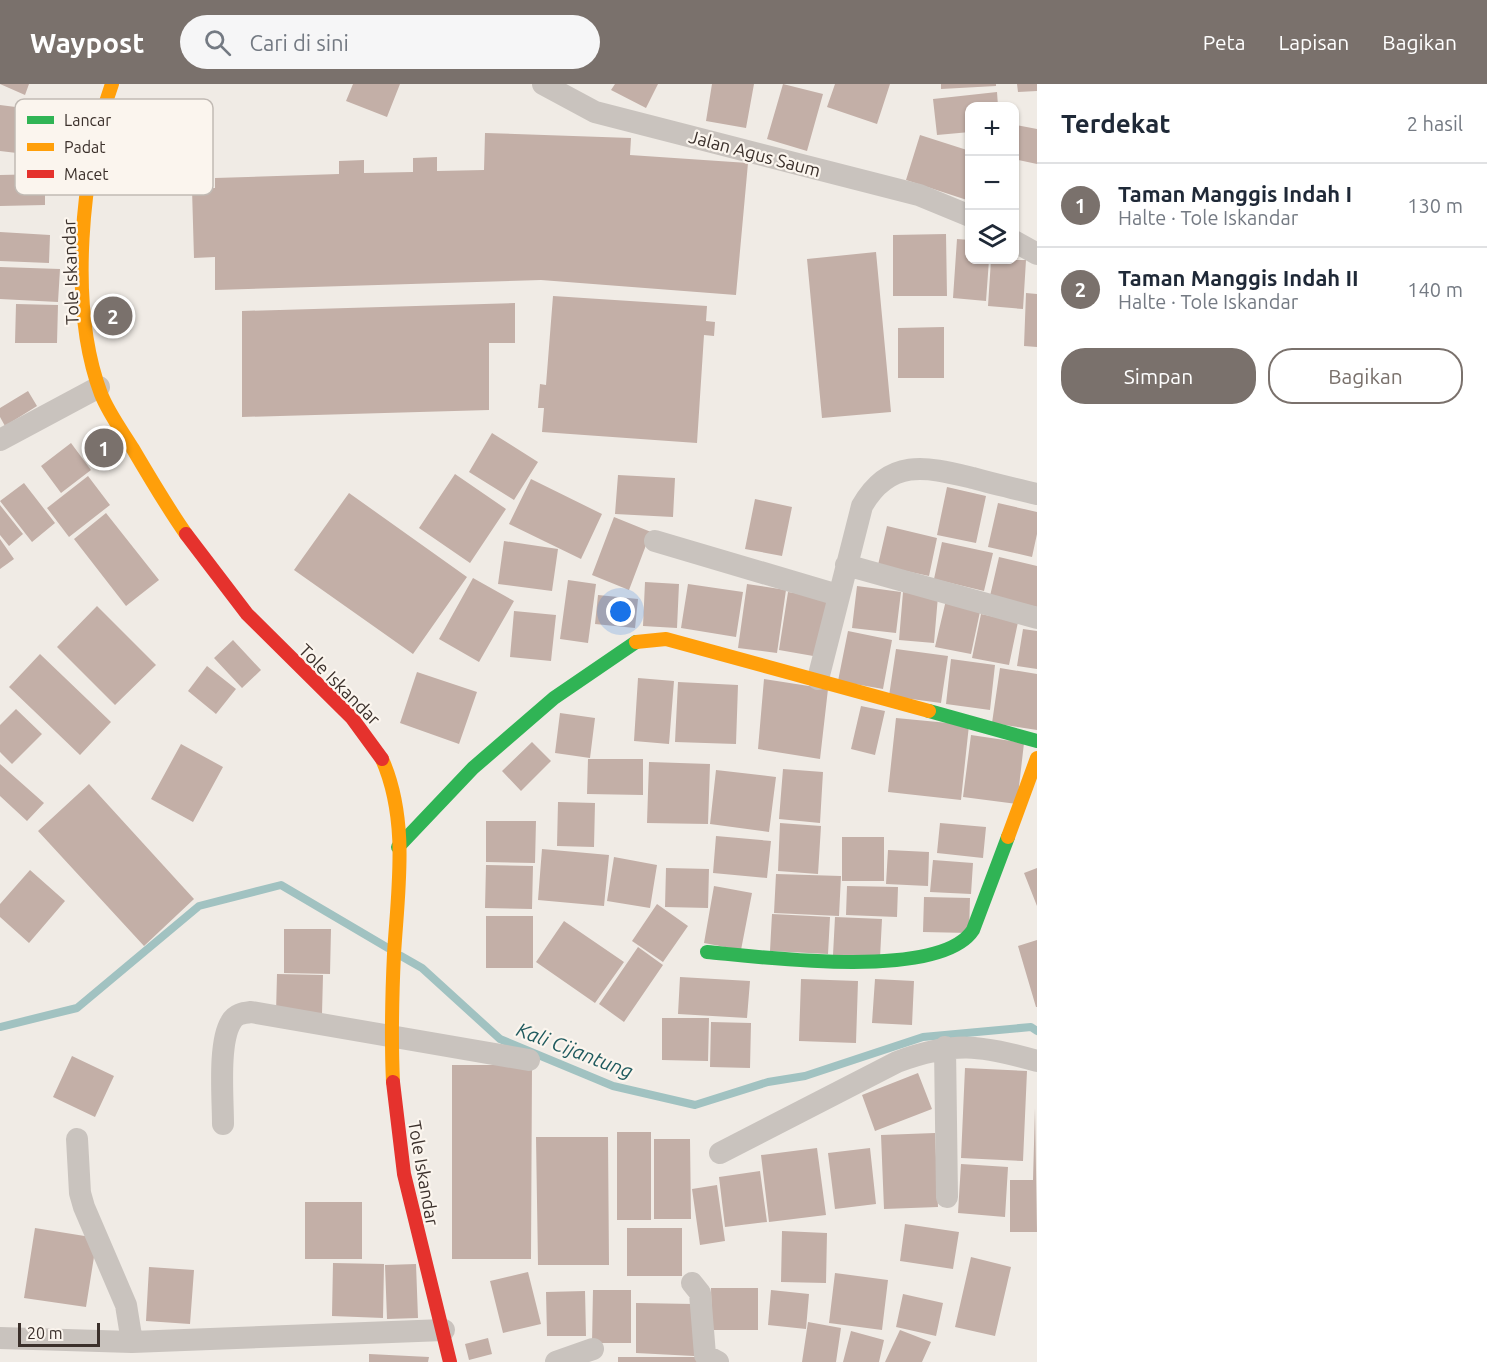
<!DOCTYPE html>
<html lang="id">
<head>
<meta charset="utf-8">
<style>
  body { margin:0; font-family:Ubuntu,sans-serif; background:#f6f6f7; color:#1f2937 }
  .controls { position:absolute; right:18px; top:18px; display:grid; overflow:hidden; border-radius:12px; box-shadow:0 2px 4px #0004 }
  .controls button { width:54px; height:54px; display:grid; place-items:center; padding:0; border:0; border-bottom:2px solid #e0e1e3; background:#fff; color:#1f2937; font:30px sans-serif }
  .scale { position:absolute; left:18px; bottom:15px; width:82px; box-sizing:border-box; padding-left:6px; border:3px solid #3b302b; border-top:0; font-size:16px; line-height:21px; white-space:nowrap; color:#3b302b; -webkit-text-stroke:4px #fbf5ee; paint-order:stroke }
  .you { position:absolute; left:621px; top:528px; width:21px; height:21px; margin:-15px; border:4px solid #fff; border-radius:50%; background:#1a73e8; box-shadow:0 0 0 9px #1a73e833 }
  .badge { display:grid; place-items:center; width:39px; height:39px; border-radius:50%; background:#7a716c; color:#fff; font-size:20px; font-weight:700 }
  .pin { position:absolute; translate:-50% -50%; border:3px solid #fff; box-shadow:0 2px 6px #0006 }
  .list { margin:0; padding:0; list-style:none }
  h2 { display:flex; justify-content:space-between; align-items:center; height:78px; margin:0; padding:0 24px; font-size:26px }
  h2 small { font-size:20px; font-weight:400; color:#747a83 }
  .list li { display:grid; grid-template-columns:39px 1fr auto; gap:18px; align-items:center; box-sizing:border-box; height:84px; padding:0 24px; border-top:2px solid #e0e1e3 }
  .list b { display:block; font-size:22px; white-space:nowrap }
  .list p { margin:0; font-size:20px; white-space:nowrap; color:#747a83 }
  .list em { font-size:20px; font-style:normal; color:#747a83 }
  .actions { display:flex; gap:12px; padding:18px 24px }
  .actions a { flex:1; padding:14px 0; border:2px solid #7a716c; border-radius:24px; text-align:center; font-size:21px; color:#7a716c }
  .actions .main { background:#7a716c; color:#fff }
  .icon { flex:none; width:33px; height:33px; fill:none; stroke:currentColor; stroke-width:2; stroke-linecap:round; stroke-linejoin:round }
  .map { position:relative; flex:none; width:1037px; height:1278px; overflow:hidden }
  header { display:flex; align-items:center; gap:36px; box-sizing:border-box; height:84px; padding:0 30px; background:#7a716c; color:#fff }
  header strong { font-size:28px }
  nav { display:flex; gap:33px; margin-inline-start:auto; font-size:21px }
  .search { width:420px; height:54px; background:#f6f6f7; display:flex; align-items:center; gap:15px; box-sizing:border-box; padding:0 21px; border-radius:33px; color:#747a83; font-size:22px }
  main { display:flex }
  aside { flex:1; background:#fff }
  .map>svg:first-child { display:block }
</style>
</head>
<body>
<header>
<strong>Waypost</strong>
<div class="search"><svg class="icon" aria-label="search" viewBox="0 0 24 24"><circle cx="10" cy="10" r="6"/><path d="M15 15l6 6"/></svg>Cari di sini</div>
<nav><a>Peta</a><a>Lapisan</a><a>Bagikan</a></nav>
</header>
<main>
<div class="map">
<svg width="1037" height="1278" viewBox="0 0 1037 1278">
  <rect width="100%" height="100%" fill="#f0ebe5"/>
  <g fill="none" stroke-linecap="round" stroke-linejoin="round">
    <!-- stream -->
    <path stroke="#a1c2c1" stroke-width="8" d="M401,872L422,884L500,955L613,1002L695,1021L768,998L805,992L923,953L1031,943L1037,947
      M0,943L77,924L199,822L281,801L388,864"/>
  </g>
  <!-- building -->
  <path fill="#c3afa7" d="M0,0H29L25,11Z
    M353,0H400L387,33L346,17Z
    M615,0H658L646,24L611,6Z
    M712,0H754L746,44L706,37Z
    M783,0L823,10L807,67L767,55Z
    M835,0H890L877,40L827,23Z
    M941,0H996V2L941,5Z
    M1017,0H1037V7L1018,8Z
    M997,8L998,22H970V48L937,51L933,15Z
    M0,21L47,27L42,72L0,67Z
    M1016,41L1037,45V80L1014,75Z
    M485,49L631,54L630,71L748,79L736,211L541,196L215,206V173L194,174L192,105L215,104V94L339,90V77L364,76V89L413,88V74L437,73V87L484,86Z
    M920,51L970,67V117L906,96Z
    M45,90V121L0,122V91Z
    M0,148L50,151L49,179L0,177Z
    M946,150L947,212H893V151Z
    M957,155L970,156V176H989L986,217L953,214Z
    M876,168L891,328L822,334L807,175Z
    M991,176H1026L1023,225L988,222Z
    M0,183L60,185L58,218L0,215Z
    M1026,209L1037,210V263L1024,262Z
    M553,212L707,222L706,237L715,238L714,252L704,251L697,359L542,348L544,324H538L540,300L546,301Z
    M515,219V259H489V326L242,333V227Z
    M16,220L58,221L57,259H15Z
    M944,243V294H898V244Z
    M28,307L37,322L5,342L0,333V324Z
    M492,349L538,378L514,416L469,388Z
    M71,359L91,386L61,409L41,382Z
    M455,390L506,425L470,479L419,444Z
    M618,391L675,394L673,433L615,430Z
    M88,392L110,421L69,453L47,424Z
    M531,395L602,430L581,475L509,440Z
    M24,399L55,439L32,458L0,417Z
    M947,403L986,412L976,459L937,451Z
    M349,409L467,493L413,570L294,486Z
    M755,415L792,423L782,472L745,465Z
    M998,419L1037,428V450L1032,473L988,463Z
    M0,421L23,450L9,462L0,451Z
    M106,429L159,496L126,522L74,455Z
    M614,433L651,448L629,506L592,491Z
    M887,442L937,454L929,492L878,481Z
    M0,455L14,475L0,485Z
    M504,457L558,465L552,507L498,500Z
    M942,458L993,469L984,507L934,495Z
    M999,473L1037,482V523L990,512Z
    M473,494L514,517L479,578L439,555Z
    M568,496L596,500L588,559L560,555Z
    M645,498L679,500L677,544L643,542Z
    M688,500L743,508L736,553L681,544Z
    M747,500L786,506L777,569L738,564Z
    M857,502L901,508L896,549L852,544Z
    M788,508L828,514L819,573L779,566Z
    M903,508L938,512L934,559L899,556Z
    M598,511L638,515L635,544L595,540Z
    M946,516L981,523L971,570L935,563Z
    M97,522L156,581L115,621L57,563Z
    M514,527L556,531L551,577L510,573Z
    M981,530L1018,538L1009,581L972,574Z
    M1023,545L1037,547V585L1017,582Z
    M848,547L892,556L883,605L838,597Z
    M233,556L261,586L242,604L214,574Z
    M896,565L948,572L941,619L889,612Z
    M40,570L111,638L80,671L9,603Z
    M951,575L995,581L990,626L946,620Z
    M207,582L236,605L216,630L188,607Z
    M1000,584L1037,590V646L992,639Z
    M417,588L477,608L459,660L400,639Z
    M638,594L674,597L669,660L634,657Z
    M764,595L828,605L820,675L758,665Z
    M678,598L738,601L736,660L675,658Z
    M861,622L885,627L875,671L851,665Z
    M16,625L42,650L12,680L0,668V641Z
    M560,629L595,634L590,674L555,669Z
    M896,634L969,641L961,716L888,708Z
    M971,651L1024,659L1017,720L963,713Z
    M532,658L551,677L521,707L502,687Z
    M181,660L223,683L193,738L151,715Z
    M588,675H643V711L587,710Z
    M649,678L710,680L708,740L647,739Z
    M0,680L44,719L27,737L0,712Z
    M783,685L823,688L820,739L779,735Z
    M716,686L776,693L769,748L710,740Z
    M89,700L194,815L144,862L38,747Z
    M558,718L595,719L594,763L557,762Z
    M486,737H536L535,779L486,778Z
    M780,739L821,742L818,790L778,787Z
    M940,739L986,743L983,774L937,769Z
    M716,752L771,757L767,794L713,789Z
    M842,753H884V797H842Z
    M542,765L609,771L604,822L538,816Z
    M888,766L929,768L928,802L886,800Z
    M614,773L657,781L650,824L607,817Z
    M933,776L973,779L971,810L930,808Z
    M486,781L533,782L532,825L485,824Z
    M666,784L709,785L708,824L665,823Z
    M1037,784V822L1024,789Z
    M30,786L65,817L29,859L0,833V820Z
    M776,790L841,792L839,832L774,829Z
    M714,802L752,809L741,866L704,859Z
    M847,802L898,803L897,833L846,831Z
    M924,813L970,814L969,849L923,848Z
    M657,820L688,842L663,878L632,857Z
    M772,830L830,833L828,870L770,867Z
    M486,832H533V884H486Z
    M835,833L882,835L880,874L833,871Z
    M564,837L624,878L595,919L536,878Z
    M284,845H331L330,890L284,889Z
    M1037,856V923H1036L1018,862Z
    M638,863L663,881L624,938L599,920Z
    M277,890L323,891L322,930L276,929Z
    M680,893L750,897L747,934L678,930Z
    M801,895L858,897L856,959L799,957Z
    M875,895L914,897L912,941L872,939Z
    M662,934H709L708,977L662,976Z
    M711,938L751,939L750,984L710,983Z
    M72,972L114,992L95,1033L53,1013Z
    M452,981H532L531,1175H452Z
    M965,984L1027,987L1023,1077L961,1074Z
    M918,989L932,1025L875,1047L862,1011Z
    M1035,1024L1037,1148H1010V1096H1033Z
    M617,1048H651V1136H617Z
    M935,1049L938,1123L884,1125L881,1051Z
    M536,1053H608L609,1181H538Z
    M654,1055H690L691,1135H654Z
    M817,1064L826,1131L769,1138L761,1071Z
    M870,1064L876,1120L835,1125L828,1069Z
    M961,1080L1008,1083L1005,1133L958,1129Z
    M760,1087L767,1138L725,1143L719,1093Z
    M717,1101L725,1157L700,1161L692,1105Z
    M305,1118H362V1175H305Z
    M905,1140L959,1148L953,1185L900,1177Z
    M35,1144L97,1154L86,1223L24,1214Z
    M627,1144H682V1192H627Z
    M782,1147L827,1149L826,1199L781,1198Z
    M971,1173L1011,1183L995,1252L955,1243Z
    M333,1179L384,1180L383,1234L332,1232Z
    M416,1180L418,1234L387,1235L385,1181Z
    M149,1183L194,1186L190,1240L146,1237Z
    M528,1188L541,1240L503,1249L490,1197Z
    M835,1189L888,1196L882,1246L829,1239Z
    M711,1204H758V1246H712Z
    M593,1206H631V1259H592Z
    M771,1206L809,1210L806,1245L768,1241Z
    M585,1207L586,1252H547L546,1208Z
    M903,1210L943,1219L936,1252L896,1243Z
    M636,1219L694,1220V1272L636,1269Z
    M808,1238L841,1244L836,1278H802Z
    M900,1246L931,1258L922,1278H885Z
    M851,1247L884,1256L879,1278H843Z
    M488,1254L492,1270L469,1276L465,1260Z
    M369,1270L429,1273L428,1278H369Z
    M618,1273H697V1278H618Z"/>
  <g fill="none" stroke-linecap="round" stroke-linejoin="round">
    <!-- street -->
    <path stroke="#c9c3be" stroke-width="22" d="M543,0L595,28L919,111L970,132
      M1014,157L1037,170
      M0,356L99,303
      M655,457L838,511
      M846,481L1037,534
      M818,595L862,422C890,373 927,383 973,394C994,400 1016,405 1037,410
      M945,963L947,1113
      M223,1040C223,1014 218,959 231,938C235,930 243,929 251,928L529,976
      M77,1055L80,1109L84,1123L126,1221L132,1258
      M720,1069L897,978C954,957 980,961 1037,977
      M692,1199L700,1209L705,1271L718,1278
      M0,1254L132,1258L444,1246
      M556,1278L593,1265"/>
    <!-- fast -->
    <path stroke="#30b455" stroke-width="14" d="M929,627L1037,657
      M398,763L473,684L554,614L636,558
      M707,868C762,873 940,897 973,846L1008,753"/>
    <!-- slow -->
    <path stroke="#ff9f0a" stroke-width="14" d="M112,0C81,87 68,222 101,310C109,330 122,347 133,365C150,394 167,423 186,450
      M636,558L666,555L929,627
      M382,675C409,736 398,805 394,870C392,912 391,955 393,998
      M1008,753L1037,674"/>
    <!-- jam -->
    <path stroke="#e5322d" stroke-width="14" d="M186,450L247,530L352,634L382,675
      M393,998L404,1090L450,1278"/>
  </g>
  <g text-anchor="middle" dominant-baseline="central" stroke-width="4.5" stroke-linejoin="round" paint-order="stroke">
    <!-- street labels -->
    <g font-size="18" fill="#3b302b" stroke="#fbf5ee">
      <text transform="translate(755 69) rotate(15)">Jalan Agus Saum</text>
      <text transform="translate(70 188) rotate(-92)">Tole Iskandar</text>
      <text transform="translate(340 600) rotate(45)">Tole Iskandar</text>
      <text transform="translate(424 1089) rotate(80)">Tole Iskandar</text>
    </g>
    <!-- water labels -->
    <g font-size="20" font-style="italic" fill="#1f5a5e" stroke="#fbf5ee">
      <text transform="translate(575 966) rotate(21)">Kali Cijantung</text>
    </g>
  </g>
  <!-- legend -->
  <rect x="15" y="15" width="198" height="96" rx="9" fill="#fbf5ee" stroke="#c1bab4" stroke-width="1.5"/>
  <rect x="27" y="32" width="27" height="8" fill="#30b455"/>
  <rect x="27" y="59" width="27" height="8" fill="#ff9f0a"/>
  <rect x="27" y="86" width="27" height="8" fill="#e5322d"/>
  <g font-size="16" fill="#3b302b">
    <text x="64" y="42">Lancar</text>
    <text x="64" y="69">Padat</text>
    <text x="64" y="96">Macet</text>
  </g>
</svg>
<div class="controls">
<button>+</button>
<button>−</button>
<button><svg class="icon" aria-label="layers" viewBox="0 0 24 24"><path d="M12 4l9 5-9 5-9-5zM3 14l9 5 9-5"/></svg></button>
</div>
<div class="scale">20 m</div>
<div class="you"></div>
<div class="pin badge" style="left:104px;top:364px">1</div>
<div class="pin badge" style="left:113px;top:232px">2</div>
</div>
<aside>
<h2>Terdekat<small>2 hasil</small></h2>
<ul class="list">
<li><span class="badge">1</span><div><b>Taman Manggis Indah I</b><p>Halte · Tole Iskandar</p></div><em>130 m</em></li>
<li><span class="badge">2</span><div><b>Taman Manggis Indah II</b><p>Halte · Tole Iskandar</p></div><em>140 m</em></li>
</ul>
<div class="actions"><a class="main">Simpan</a><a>Bagikan</a></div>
</aside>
</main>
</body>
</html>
